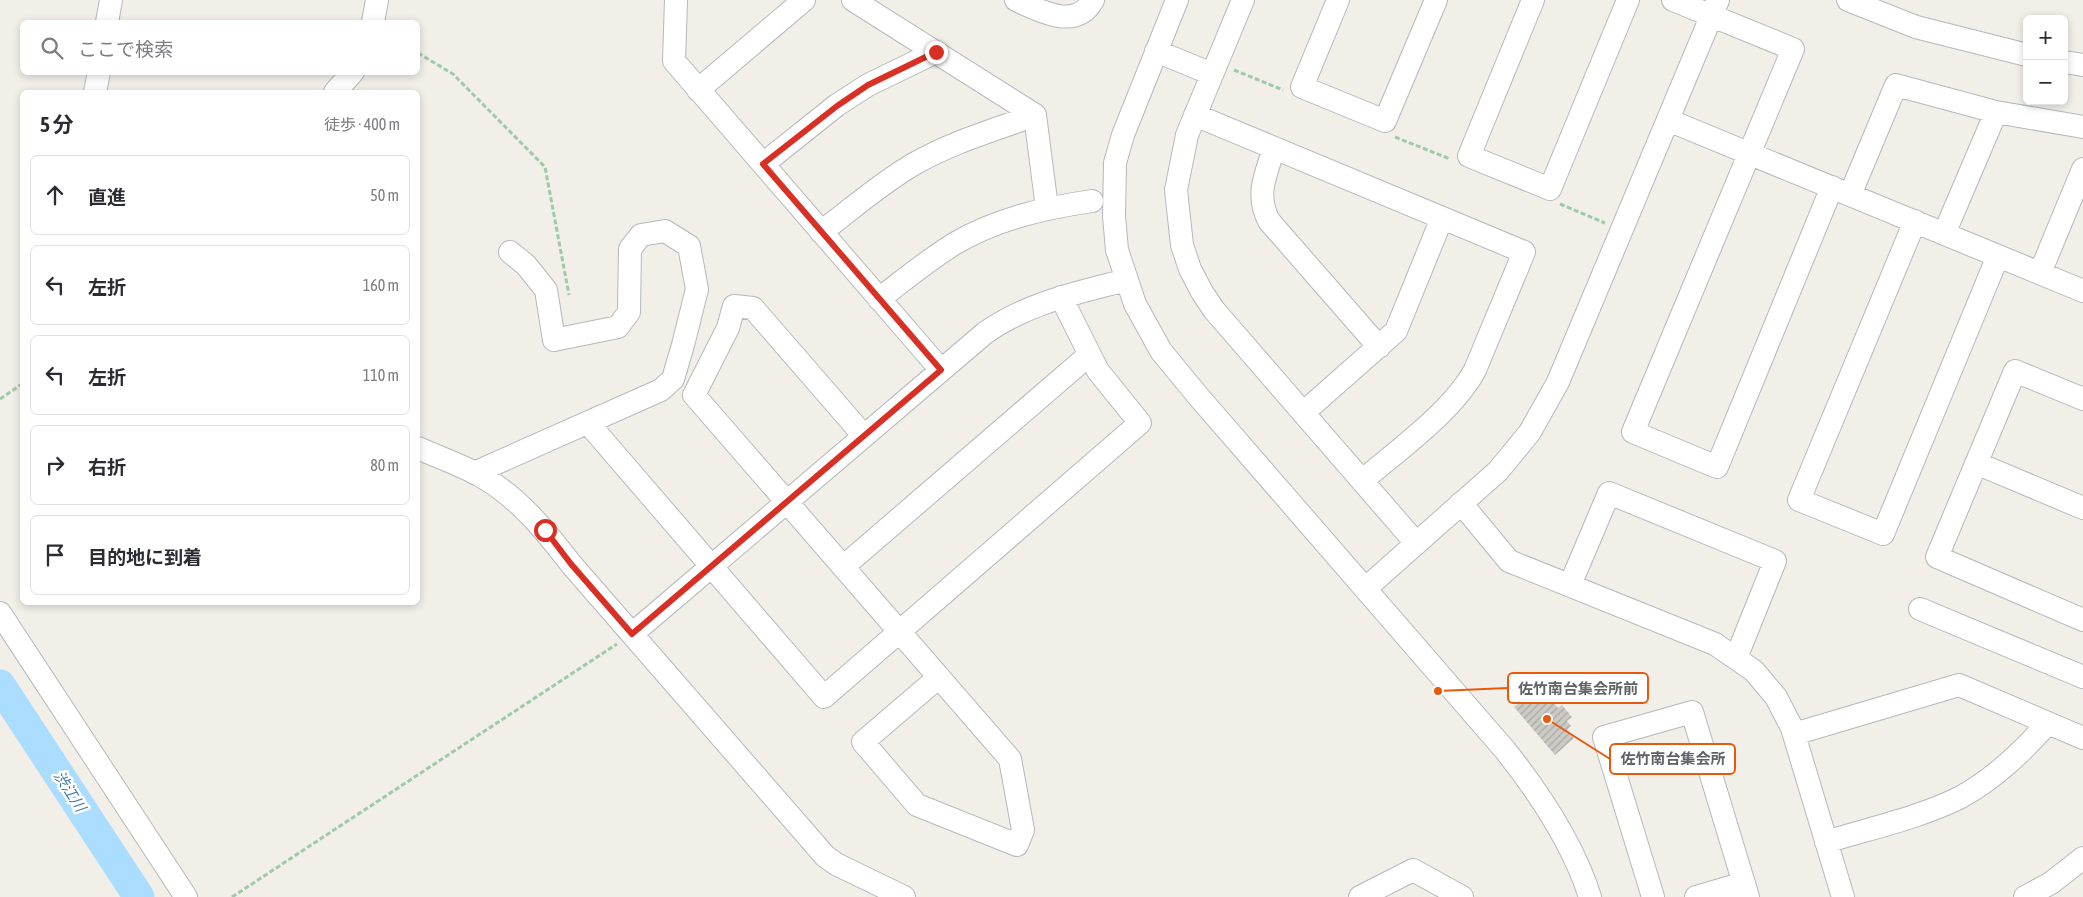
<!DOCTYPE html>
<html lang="ja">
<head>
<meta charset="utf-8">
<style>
  body { margin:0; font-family:"Asap Condensed","Noto Sans JP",sans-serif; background:#f7f7f7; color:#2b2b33 }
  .controls { position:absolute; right:15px; top:15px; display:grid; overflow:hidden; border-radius:8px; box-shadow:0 2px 8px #0003 }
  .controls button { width:45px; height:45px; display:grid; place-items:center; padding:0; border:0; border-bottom:1px solid #e1e1e2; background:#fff; color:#2b2b33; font:25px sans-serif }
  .stop { position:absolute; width:15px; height:15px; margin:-11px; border:4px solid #d93025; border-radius:50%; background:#fff }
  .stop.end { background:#d93025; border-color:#fff; box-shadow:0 1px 5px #0008 }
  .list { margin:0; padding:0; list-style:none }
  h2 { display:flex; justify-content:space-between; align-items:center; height:65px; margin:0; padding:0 20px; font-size:21px }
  h2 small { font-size:16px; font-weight:400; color:#7c7c81 }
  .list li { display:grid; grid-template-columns:32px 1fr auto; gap:15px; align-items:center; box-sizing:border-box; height:80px; margin:0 10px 10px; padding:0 10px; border:1px solid #e1e1e2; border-radius:8px }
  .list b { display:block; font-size:19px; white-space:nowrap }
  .list em { font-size:16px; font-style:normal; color:#7c7c81 }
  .icon { flex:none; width:28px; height:28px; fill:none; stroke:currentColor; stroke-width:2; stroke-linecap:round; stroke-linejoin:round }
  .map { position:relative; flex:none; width:2083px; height:897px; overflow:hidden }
  .search { position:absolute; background:#fff; box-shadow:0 2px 8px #0003; left:20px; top:20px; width:400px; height:55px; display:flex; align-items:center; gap:12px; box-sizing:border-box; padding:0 18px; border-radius:8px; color:#7c7c81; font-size:19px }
  .panel { position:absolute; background:#fff; box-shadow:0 2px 8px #0003; left:20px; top:90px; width:400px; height:515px; border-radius:8px }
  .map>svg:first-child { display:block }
</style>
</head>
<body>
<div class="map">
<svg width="2083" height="897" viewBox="0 0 2083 897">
  <defs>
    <pattern id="building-hatch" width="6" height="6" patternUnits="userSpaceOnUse" patternTransform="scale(1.25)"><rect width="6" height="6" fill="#cccac5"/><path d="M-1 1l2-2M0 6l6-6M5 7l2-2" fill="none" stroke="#a9a8a4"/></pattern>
  </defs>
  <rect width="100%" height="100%" fill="#f1efe8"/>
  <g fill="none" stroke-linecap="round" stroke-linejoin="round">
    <!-- river -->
    <path stroke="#adf" stroke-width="31" d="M0,685L139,897"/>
  </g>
  <!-- building -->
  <path fill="url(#building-hatch)" d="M1534,681L1558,708L1562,705L1572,717L1567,721L1571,726L1567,730L1574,738L1555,755L1514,707L1519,703L1515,698Z"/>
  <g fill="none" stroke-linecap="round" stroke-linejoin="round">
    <defs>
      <path id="minor" d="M676,0L674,61L941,370
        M853,0L1035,115L1047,208
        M1016,0C1040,11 1076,31 1093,0
        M1177,0L1123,135L1115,163L1114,216L1117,250L1135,304L1161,351L1198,396L1505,750C1540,794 1573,843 1590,897
        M1243,0L1187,135L1176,190L1182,245L1190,269L1202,292L1214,310L1416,543
        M1338,0L1302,87L1385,121L1436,0
        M1533,0L1469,156L1550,189L1628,0
        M1673,0L1793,49L1633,432L1717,467L1832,187
        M1848,0L1916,27L2027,55
        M107,22L111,0
        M373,22L377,0
        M1156,51L1212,74
        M2064,62L2083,65
        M698,90L804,0
        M95,92L99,72
        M335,92L353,72
        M1195,115L1524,252L1475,370C1453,411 1398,450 1362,481
        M1668,120L2083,291
        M1274,148C1266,175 1255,194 1269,221L1379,347
        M763,164L837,105L868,85L936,52
        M1850,195L1896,85L1996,112L2083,127
        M1915,221L1799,500L1883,534L1998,256
        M821,232C852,209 881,183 914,164C952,142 995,130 1035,115
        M1944,234L1996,112
        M2040,273L2083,169
        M879,299C904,280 928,260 954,244C996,219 1044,208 1092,201
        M2083,399L2015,371L1937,557L2083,620
        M1303,413L1396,331L1442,218
        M588,423L824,697L1140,423L1098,371L1061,297
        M864,436L753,308L734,306L728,328L694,395L1010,759L1023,830L1017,845L917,805L863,742L939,677
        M418,448C438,457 461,465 481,476C519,498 544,529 571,564L825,856L836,864L904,897
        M1976,463L2083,508
        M474,473L661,390L673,379L683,345L697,289L689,246L665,231L641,235L630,249L629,312L618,327L554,340L546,290L526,265L510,252
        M1461,503L1509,561L1715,644L1754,671L1776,697L1792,728L1843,897
        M843,567L1089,355
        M1570,585L1609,493L1775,561L1736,658
        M1366,588L1498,471L1530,432L1558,382L1718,0
        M1920,609L2083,677
        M0,613L186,897
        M632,634L985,333C1027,303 1077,293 1126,280
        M1794,734L1959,685L2083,738
        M1826,842C1871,828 1919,818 1961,797C1995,778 2022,752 2048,723
        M1360,897L1413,870L1462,897
        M1653,897L1604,737L1692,712L1748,897
        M1696,897L1744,883
        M2025,897L2051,883L2083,858"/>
    </defs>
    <!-- minor casing -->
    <use href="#minor" stroke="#b5b8bc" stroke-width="24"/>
    <!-- path -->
    <path stroke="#9dcaa8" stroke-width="3" stroke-dasharray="5 2.5" stroke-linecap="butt" d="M418,53L453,74L545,167L569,295
      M1234,70L1283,90
      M1395,137L1450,159
      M1560,204L1605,223
      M0,399L22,384
      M232,897L617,644"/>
    <!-- minor -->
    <use href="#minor" stroke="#fff" stroke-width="22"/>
  </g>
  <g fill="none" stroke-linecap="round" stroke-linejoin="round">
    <!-- route -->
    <path stroke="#d93025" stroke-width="6" d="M545,530L571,564L632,634L941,370L763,164L837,106L868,85L936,52"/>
  </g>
  <g text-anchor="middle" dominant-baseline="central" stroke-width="5" stroke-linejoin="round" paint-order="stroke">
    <!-- water labels -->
    <g font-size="15" font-style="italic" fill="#4078ac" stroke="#fff">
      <text transform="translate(70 791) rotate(57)">渋江川</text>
    </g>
  </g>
  <!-- callouts -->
  <path fill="none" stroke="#e8590c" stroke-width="2" d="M1438 691L1508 688M1547 719L1610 759"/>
  <g fill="#e8590c" stroke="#fff" stroke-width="2">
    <circle cx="1438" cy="691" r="5"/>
    <circle cx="1547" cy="719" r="5"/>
  </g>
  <g fill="#fff" stroke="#e8590c" stroke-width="2">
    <rect x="1508" y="673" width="140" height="30" rx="5"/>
    <rect x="1610" y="744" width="125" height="30" rx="5"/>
  </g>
  <g font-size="15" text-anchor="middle" font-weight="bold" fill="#5f6368">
    <text x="1578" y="694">佐竹南台集会所前</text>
    <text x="1673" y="764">佐竹南台集会所</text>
  </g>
</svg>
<div class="controls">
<button>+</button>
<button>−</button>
</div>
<div class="stop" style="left:545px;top:530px"></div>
<div class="stop end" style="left:936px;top:52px"></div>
<div class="search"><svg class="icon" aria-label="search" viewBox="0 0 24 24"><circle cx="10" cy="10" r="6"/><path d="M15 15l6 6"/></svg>ここで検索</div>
<section class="panel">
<h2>5 分<small>徒歩 · 400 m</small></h2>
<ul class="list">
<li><svg class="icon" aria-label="ahead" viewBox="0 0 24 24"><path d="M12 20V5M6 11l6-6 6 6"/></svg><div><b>直進</b></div><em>50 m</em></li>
<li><svg class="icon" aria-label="left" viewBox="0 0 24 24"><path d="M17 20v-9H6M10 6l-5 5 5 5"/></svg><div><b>左折</b></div><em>160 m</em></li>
<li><svg class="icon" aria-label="left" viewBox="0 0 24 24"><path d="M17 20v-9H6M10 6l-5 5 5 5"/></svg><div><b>左折</b></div><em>110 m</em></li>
<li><svg class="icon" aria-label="right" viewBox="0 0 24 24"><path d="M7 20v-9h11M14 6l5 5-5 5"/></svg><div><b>右折</b></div><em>80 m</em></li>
<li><svg class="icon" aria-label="arrive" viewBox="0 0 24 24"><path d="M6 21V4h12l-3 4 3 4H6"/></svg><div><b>目的地に到着</b></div></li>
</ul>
</section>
</div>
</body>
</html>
